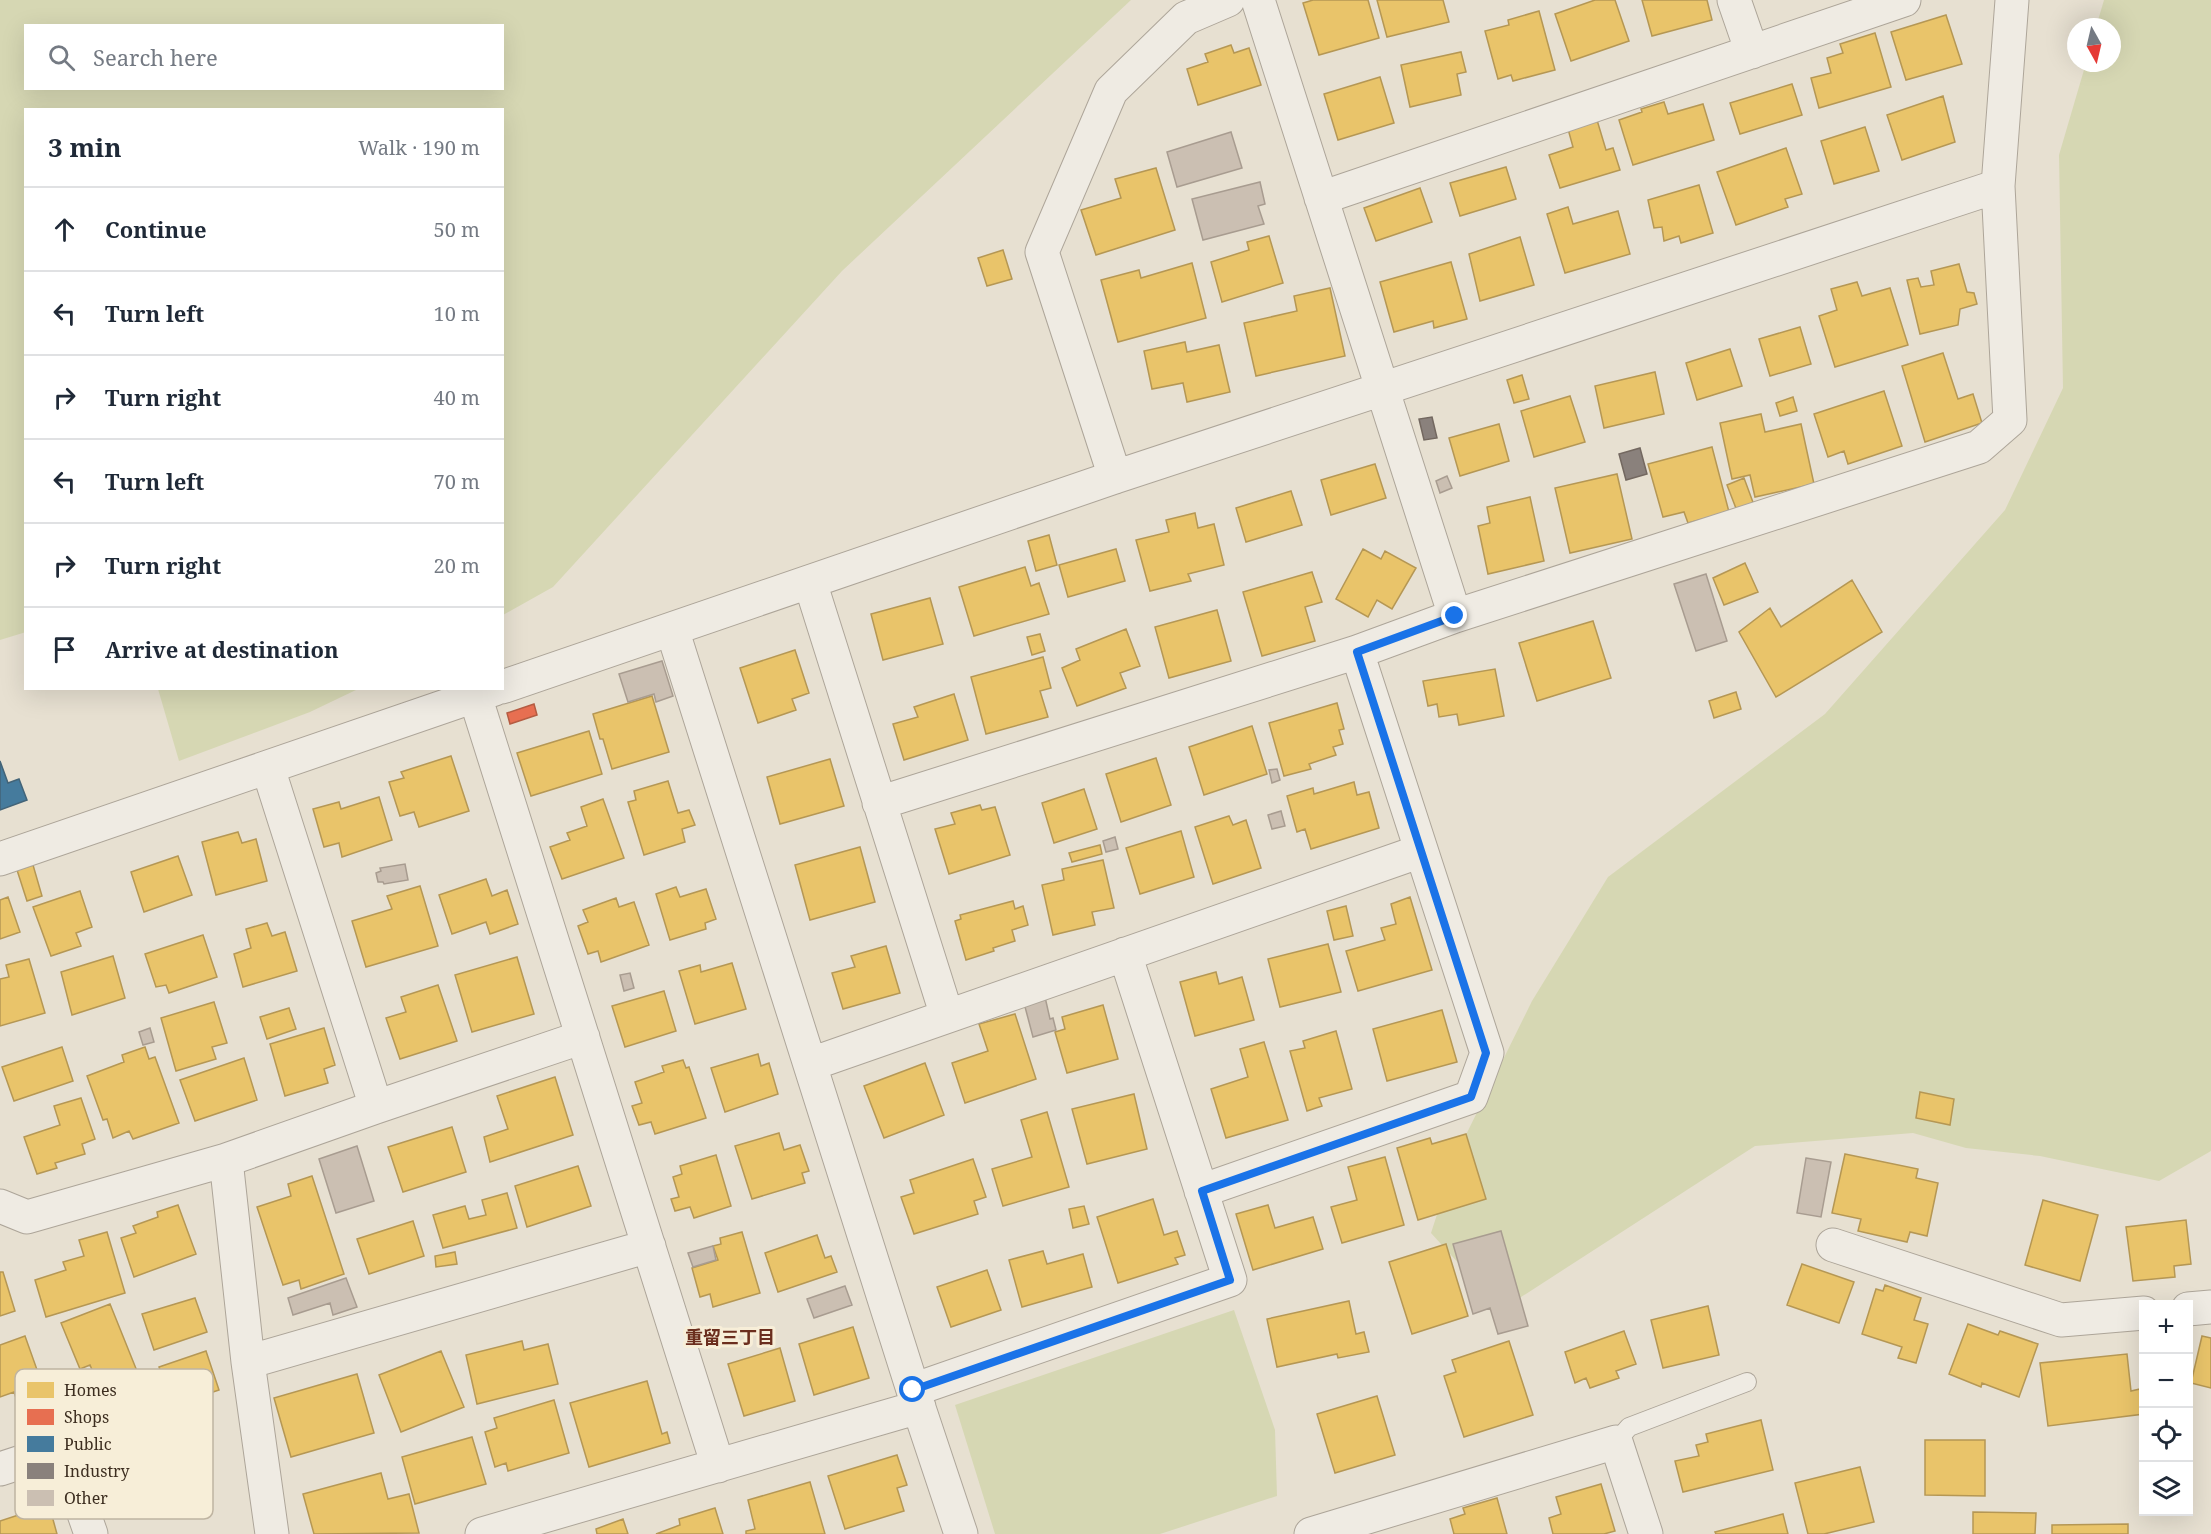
<!DOCTYPE html>
<html lang="en">
<head>
<meta charset="utf-8">
<style>
  body { margin:0; font-family:"Noto Serif","Noto Sans JP",serif; background:#f2f2f3; color:#1f2937 }
  .controls { position:absolute; right:18px; bottom:18px; display:grid; overflow:hidden; border-radius:0px; box-shadow:0 6px 24px #0002 }
  .controls button { width:54px; height:54px; display:grid; place-items:center; padding:0; border:0; border-bottom:2px solid #e0e1e3; background:#fff; color:#1f2937; font:30px sans-serif }
  .compass { position:absolute; left:2067px; top:18px; width:54px; height:54px; border-radius:50%; background:#fff; box-shadow:0 6px 24px #0002; rotate:172deg }
  .stop { position:absolute; width:18px; height:18px; margin:-14px; border:4px solid #1a73e8; border-radius:50%; background:#fff }
  .stop.end { background:#1a73e8; border-color:#fff; box-shadow:0 2px 6px #0008 }
  .list { margin:0; padding:0; list-style:none }
  h2 { display:flex; justify-content:space-between; align-items:center; height:78px; margin:0; padding:0 24px; font-size:26px }
  h2 small { font-size:20px; font-weight:400; color:#747a83 }
  .list li { display:grid; grid-template-columns:39px 1fr auto; gap:18px; align-items:center; box-sizing:border-box; height:84px; padding:0 24px; border-top:2px solid #e0e1e3 }
  .list b { display:block; font-size:22px; white-space:nowrap }
  .list em { font-size:20px; font-style:normal; color:#747a83 }
  .icon { flex:none; width:33px; height:33px; fill:none; stroke:currentColor; stroke-width:2; stroke-linecap:round; stroke-linejoin:round }
  .map { position:relative; flex:none; width:2211px; height:1534px; overflow:hidden }
  .search { position:absolute; background:#fff; box-shadow:0 6px 24px #0002; left:24px; top:24px; width:480px; height:66px; display:flex; align-items:center; gap:15px; box-sizing:border-box; padding:0 21px; border-radius:0px; color:#747a83; font-size:22px }
  .panel { position:absolute; background:#fff; box-shadow:0 6px 24px #0002; left:24px; top:108px; width:480px; height:582px; border-radius:0px }
  .map>svg:first-child { display:block }
</style>
</head>
<body>
<div class="map">
<svg width="2211" height="1534" viewBox="0 0 2211 1534">
  <rect width="100%" height="100%" fill="#e7e0d1"/>
  <!-- green -->
  <path fill="#d6d7b3" fill-rule="evenodd" d="M0,0H1131L842,271L553,587L503,615L502,110H26V632L0,640ZM26,26H502V88H26Z
    M2104,0H2211V1151L2159,1181L2040,1156L1966,1148L1913,1133L1755,1146L1501,1310L1431,1233L1457,1153L1532,1001L1608,877L1825,714L2005,510L2063,388L2059,155L2086,63H2112V27H2096Z
    M158,689V688L358,689L310,712L179,761Z
    M1234,1310L1275,1430L1277,1496L1160,1534H995L955,1405Z"/>
  <!-- homes -->
  <path fill="#e9c46a" stroke="#b59754" stroke-width="1.5" d="M1313,0H1368L1379,38L1319,55L1303,3Z
    M1377,0H1443L1449,22L1387,37Z
    M1595,0H1615L1629,41L1571,61L1555,14Z
    M1642,0H1707L1712,20L1652,36Z
    M1539,11L1555,70L1513,81L1511,75L1498,79L1485,31L1509,25L1508,20Z
    M1946,15L1962,64L1906,80L1891,32Z
    M1875,33L1891,87L1819,108L1811,78L1831,73L1827,58L1843,53L1840,44Z
    M1231,45L1234,53L1249,48L1261,85L1198,105L1187,69L1208,62L1205,54Z
    M1461,52L1466,72L1457,74L1461,95L1410,107L1401,65Z
    M1380,77L1394,123L1338,140L1324,94Z
    M1792,84L1802,115L1740,134L1730,103Z
    M1943,96L1955,142L1902,160L1887,115Z
    M1664,102L1668,114L1703,104L1714,140L1633,165L1619,120L1642,112L1641,109Z
    M1597,120L1606,150L1613,148L1620,170L1560,188L1549,155L1573,147L1568,129Z
    M1865,127L1879,171L1834,184L1821,141Z
    M1786,148L1802,194L1785,199L1788,207L1736,225L1717,172Z
    M1506,167L1516,199L1460,216L1450,183Z
    M1156,168L1175,230L1096,255L1081,210L1121,198L1115,179Z
    M1699,185L1713,233L1681,243L1679,236L1664,241L1662,227L1654,228L1648,200Z
    M1420,188L1432,222L1376,241L1364,208Z
    M1568,207L1573,224L1618,211L1630,254L1565,273L1547,214Z
    M1269,236L1283,283L1222,302L1211,262L1249,250L1247,242Z
    M1520,237L1534,285L1480,301L1469,254Z
    M1003,250L1012,279L987,286L978,258Z
    M1451,262L1467,319L1434,328L1433,321L1394,332L1380,282Z
    M1192,263L1206,318L1118,342L1101,280L1139,270L1141,278Z
    M1959,264L1967,292L1974,293L1977,304L1960,309L1958,325L1920,334L1907,280L1918,278L1921,287L1934,285L1931,271Z
    M1857,282L1862,296L1890,288L1908,345L1835,367L1819,316L1837,310L1831,289Z
    M1330,288L1345,356L1256,376L1244,323L1297,311L1294,296Z
    M1800,327L1811,364L1770,376L1759,339Z
    M1185,342L1187,352L1219,345L1230,392L1187,402L1183,383L1152,389L1144,351Z
    M1730,349L1742,386L1697,400L1686,363Z
    M1943,353L1958,399L1973,394L1982,423L1925,442L1902,366Z
    M1655,372L1664,414L1604,428L1595,386Z
    M1522,375L1529,399L1514,403L1507,380Z
    M1884,391L1902,446L1848,464L1844,451L1828,457L1814,414Z
    M1570,396L1585,442L1534,457L1521,411Z
    M1793,397L1797,411L1780,416L1776,403Z
    M1761,414L1765,432L1801,424L1814,484L1755,497L1750,475L1732,479L1720,423Z
    M1499,424L1509,461L1460,476L1449,438Z
    M1712,447L1729,512L1688,523L1684,512L1663,517L1648,464Z
    M1375,464L1386,498L1331,515L1321,480Z
    M1617,474L1632,539L1570,553L1555,488Z
    M1744,478L1754,505L1737,511L1727,485Z
    M1291,491L1302,525L1246,542L1236,508Z
    M1530,497L1544,561L1488,574L1478,526L1490,523L1487,507Z
    M1195,513L1198,528L1214,524L1224,565L1188,574L1191,581L1150,591L1136,540L1169,532L1166,520Z
    M1049,535L1057,565L1036,571L1028,541Z
    M1116,549L1125,581L1068,597L1059,565Z
    M1363,549L1381,559L1385,551L1416,568L1392,609L1377,600L1368,617L1336,599Z
    M1745,563L1758,592L1724,605L1713,578Z
    M1025,567L1031,586L1039,583L1049,614L974,636L959,587Z
    M1312,572L1322,602L1305,607L1315,641L1262,656L1243,592Z
    M1852,580L1882,632L1776,697L1739,632L1770,608L1781,627Z
    M930,598L943,644L883,660L871,614Z
    M1217,610L1231,661L1169,678L1155,627Z
    M1593,621L1611,678L1537,701L1519,643Z
    M1126,629L1140,666L1120,673L1126,688L1077,706L1062,668L1080,660L1076,649Z
    M1040,634L1045,651L1032,655L1027,637Z
    M795,650L809,693L792,699L796,710L758,723L740,668Z
    M1043,657L1051,688L1040,691L1048,717L986,734L971,677Z
    M1495,669L1504,716L1459,725L1457,714L1439,717L1437,704L1428,706L1423,681Z
    M1736,692L1741,709L1714,718L1709,701Z
    M954,694L968,740L904,760L893,724L918,717L914,707Z
    M652,696L669,752L612,769L603,739H600L593,714Z
    M1337,703L1344,729L1339,730L1343,744L1333,747L1336,755L1309,764L1311,769L1284,776L1269,723Z
    M1252,726L1267,774L1204,795L1189,747Z
    M589,731L602,774L531,796L517,753Z
    M451,756L469,811L419,827L414,812L400,816L389,782L404,778L401,772Z
    M1156,758L1171,805L1121,822L1106,774Z
    M830,759L844,806L780,824L767,777Z
    M668,781L678,813L689,810L695,825L682,829L685,842L644,855L628,802L636,800L634,791Z
    M1354,782L1357,795L1369,792L1379,828L1311,849L1305,829L1297,832L1287,796L1313,788L1314,794Z
    M1084,789L1097,829L1054,843L1042,803Z
    M379,797L392,840L342,857L339,843L324,847L313,809L339,802L341,809Z
    M603,799L624,858L562,879L550,847L570,840L567,833L587,826L581,807Z
    M980,805L982,810L995,807L1010,855L949,874L935,829L955,824L951,813Z
    M1229,816L1233,825L1246,820L1261,868L1213,884L1195,827Z
    M1181,831L1194,877L1140,894L1126,848Z
    M238,832L242,843L256,839L267,881L216,895L202,842Z
    M1100,845L1102,854L1072,862L1069,853Z
    M860,847L875,902L810,920L795,865Z
    M178,856L192,895L144,912L131,872Z
    M1103,860L1114,908L1092,912L1095,925L1053,935L1042,885L1064,880L1062,869Z
    M33,865L42,896L27,901L17,870Z
    M486,879L492,896L507,890L518,924L490,934L486,922L452,934L439,895Z
    M420,886L438,946L366,967L352,921L392,909L387,896Z
    M676,887L680,897L706,889L716,919L705,923L706,929L670,940L656,894Z
    M80,891L92,927L76,933L81,946L51,956L33,907Z
    M8,897L20,932L0,939V900Z
    M1410,897L1432,970L1358,991L1346,951L1385,940L1381,928L1396,924L1391,904Z
    M616,898L619,907L634,902L649,945L601,962L598,951L588,954L578,926L588,922L583,910Z
    M1013,901L1015,909L1023,906L1028,925L1012,930L1015,941L993,948L994,951L966,960L955,921L961,919L960,915Z
    M1346,906L1353,936L1334,940L1327,911Z
    M267,923L272,936L285,932L297,971L243,987L234,954L251,948L246,929Z
    M203,935L217,977L169,993L166,985L156,987L145,954Z
    M1328,944L1341,992L1280,1007L1268,959Z
    M886,946L900,993L843,1009L832,973L855,967L851,956Z
    M113,956L125,998L72,1015L61,972Z
    M517,957L534,1014L472,1032L455,975Z
    M29,959L45,1013L0,1026V979L9,977L6,965Z
    M732,963L746,1009L695,1024L679,971L700,965L701,972Z
    M1216,972L1219,984L1242,977L1254,1020L1195,1036L1180,982Z
    M438,985L457,1041L400,1059L386,1018L406,1012L401,997Z
    M664,991L676,1031L625,1047L612,1006Z
    M214,1002L227,1043L212,1047L216,1059L176,1071L161,1018Z
    M1103,1005L1118,1059L1067,1073L1055,1032L1065,1029L1062,1017Z
    M289,1008L296,1029L267,1039L260,1017Z
    M1442,1010L1457,1062L1387,1081L1373,1029Z
    M1015,1014L1036,1079L965,1103L952,1063L988,1051L979,1024Z
    M324,1028L335,1065L324,1069L328,1083L285,1096L270,1044Z
    M1336,1031L1352,1089L1319,1098L1322,1106L1307,1111L1290,1051L1305,1048L1303,1041Z
    M1264,1042L1288,1120L1226,1138L1211,1089L1248,1077L1240,1049Z
    M62,1047L73,1081L14,1101L2,1067Z
    M145,1047L149,1059L155,1057L179,1123L133,1139L129,1131L113,1138L107,1119L103,1120L87,1076L124,1062L122,1055Z
    M758,1054L761,1066L769,1063L778,1094L725,1112L711,1068Z
    M244,1058L257,1100L195,1121L180,1080Z
    M683,1060L686,1068L689,1067L706,1118L655,1134L651,1122L639,1125L632,1106L642,1103L635,1082L664,1072L662,1066Z
    M925,1063L944,1115L884,1138L864,1086Z
    M555,1077L573,1135L490,1162L484,1137L508,1129L497,1096Z
    M1920,1092L1954,1099L1950,1125L1916,1118Z
    M1134,1094L1147,1149L1087,1164L1072,1109Z
    M81,1098L95,1139L82,1144L85,1154L55,1163L57,1168L37,1174L24,1137L60,1125L54,1106Z
    M1047,1112L1069,1187L1003,1206L992,1169L1032,1157L1021,1120Z
    M452,1127L466,1172L403,1192L388,1147Z
    M779,1133L784,1150L800,1145L809,1171L802,1173L805,1183L752,1199L735,1146Z
    M1466,1134L1486,1199L1418,1220L1397,1148L1430,1138L1432,1144Z
    M1845,1154L1918,1169L1916,1178L1938,1183L1927,1236L1910,1232L1907,1242L1858,1231L1861,1219L1832,1213Z
    M716,1155L731,1206L694,1218L690,1207L675,1211L671,1199L679,1197L673,1177L682,1174L680,1166Z
    M1385,1157L1404,1225L1342,1243L1331,1207L1357,1200L1348,1167Z
    M973,1159L986,1197L974,1201L978,1214L914,1234L901,1197L914,1193L910,1180Z
    M578,1166L591,1206L527,1227L515,1186Z
    M312,1176L344,1274L301,1289L299,1280L283,1285L257,1207L291,1196L288,1184Z
    M507,1193L517,1228L443,1248L433,1215L465,1206L469,1219L486,1215L482,1200Z
    M1153,1199L1164,1235L1177,1231L1185,1255L1175,1258L1178,1264L1118,1283L1097,1217Z
    M2043,1200L2098,1215L2080,1281L2025,1265Z
    M178,1205L196,1254L134,1277L121,1238L136,1233L133,1226L158,1217L157,1212Z
    M1268,1205L1275,1228L1313,1217L1323,1249L1253,1270L1236,1214Z
    M1084,1206L1089,1224L1073,1228L1069,1209Z
    M2186,1220L2191,1264L2174,1266L2175,1277L2133,1281L2126,1227Z
    M413,1221L424,1256L369,1274L357,1239Z
    M107,1232L125,1293L46,1317L35,1280L66,1270L63,1262L84,1256L79,1240Z
    M742,1232L760,1293L713,1307L710,1294L700,1297L692,1268L718,1260L713,1246L721,1244L720,1238Z
    M817,1235L825,1258L831,1256L837,1272L778,1292L765,1253Z
    M1446,1244L1468,1316L1412,1334L1389,1262Z
    M1043,1251L1047,1264L1083,1254L1092,1287L1022,1307L1009,1260Z
    M455,1252L457,1264L436,1267L435,1256Z
    M1802,1264L1854,1282L1839,1323L1787,1305Z
    M987,1270L1001,1310L951,1327L937,1287Z
    M0,1272H3L15,1311L0,1316Z
    M1885,1285L1921,1298L1914,1320L1928,1324L1916,1363L1898,1358L1902,1347L1862,1334L1876,1289L1883,1291Z
    M195,1298L207,1332L154,1350L142,1314Z
    M1349,1301L1356,1334L1364,1332L1369,1352L1338,1358L1337,1354L1277,1367L1267,1319Z
    M110,1304L141,1381L103,1396L90,1365L80,1369L61,1323Z
    M1708,1306L1719,1355L1663,1368L1651,1320Z
    M1968,1324L1998,1335L2000,1331L2038,1344L2019,1397L1982,1383L1981,1387L1949,1374Z
    M853,1327L869,1378L814,1395L799,1344Z
    M1624,1331L1636,1364L1616,1371L1619,1378L1590,1388L1586,1378L1575,1383L1565,1352Z
    M25,1336L41,1381L32,1385L37,1398L18,1404L14,1392L0,1397V1345Z
    M2202,1336L2211,1338V1388L2191,1383Z
    M522,1341L524,1350L548,1344L558,1384L477,1404L466,1355Z
    M1509,1341L1533,1415L1464,1437L1444,1376L1456,1372L1452,1360Z
    M780,1348L795,1401L744,1416L728,1364Z
    M206,1351L219,1390L180,1403L173,1385L166,1388L159,1367Z
    M441,1351L464,1407L401,1432L379,1375Z
    M2127,1354L2131,1391L2140,1389L2144,1414L2048,1426L2040,1363Z
    M357,1374L374,1433L291,1457L274,1398Z
    M647,1381L662,1434L667,1432L670,1443L589,1467L570,1403Z
    M1377,1396L1395,1455L1335,1473L1317,1414Z
    M554,1400L569,1453L508,1471L506,1463L495,1467L485,1432L497,1428L494,1418Z
    M1761,1420L1773,1470L1683,1492L1675,1461L1699,1456L1696,1445L1708,1442L1706,1434Z
    M472,1437L486,1484L415,1504L402,1457Z
    M1925,1440H1985V1496L1925,1495Z
    M897,1455L907,1485L897,1488L904,1511L845,1529L828,1476Z
    M1860,1467L1874,1522L1824,1534H1808L1795,1483Z
    M381,1473L388,1499L409,1494L419,1533L314,1534L303,1494Z
    M810,1482L825,1534H746V1531L755,1529L748,1500Z
    M1601,1484L1615,1531L1604,1534H1553L1549,1518L1561,1514L1556,1497Z
    M1497,1498L1507,1534H1453H1454L1450,1519L1465,1514L1463,1508Z
    M49,1505L57,1534H0V1521Z
    M715,1508L723,1534H656L680,1525L679,1519Z
    M1973,1512L2036,1513L2035,1534H1973Z
    M1783,1514L1788,1534H1716L1715,1532Z
    M623,1519L628,1534H597L596,1529Z
    M2128,1524V1534H2052V1525Z"/>
  <!-- shops -->
  <path fill="#e76f51" stroke="#b45c42" stroke-width="1.5" d="M534,704L537,715L510,724L507,713Z"/>
  <!-- public -->
  <path fill="#457b9d" stroke="#436478" stroke-width="1.5" d="M0,761L8,783L19,779L27,800L0,810Z"/>
  <!-- industry -->
  <path fill="#8a817c" stroke="#736860" stroke-width="1.5" d="M1432,417L1437,438L1424,440L1419,419Z
    M1640,448L1647,474L1626,480L1619,454Z"/>
  <!-- building -->
  <path fill="#cbbfb2" stroke="#a89c90" stroke-width="1.5" d="M1231,132L1242,168L1177,187L1167,152Z
    M1260,182L1265,204L1258,206L1264,224L1203,240L1192,199Z
    M1447,476L1452,488L1440,493L1436,481Z
    M1706,574L1727,641L1696,651L1674,584Z
    M662,661L673,696L656,702L654,694L628,702L619,674Z
    M1277,769L1280,780L1272,783L1269,770Z
    M1281,811L1285,826L1272,829L1268,815Z
    M1115,837L1118,849L1106,852L1103,841Z
    M405,864L408,880L384,884L383,882H378L376,873L381,871L380,868Z
    M630,973L634,988L624,991L620,975Z
    M1045,997L1050,1019L1053,1018L1056,1030L1033,1037L1024,1003Z
    M150,1028L154,1042L143,1045L139,1032Z
    M357,1146L374,1201L336,1213L319,1159Z
    M1806,1158L1831,1162L1821,1217L1797,1213Z
    M1501,1231L1528,1326L1498,1334L1490,1308L1473,1314L1453,1244Z
    M713,1246L716,1260L693,1267L688,1253Z
    M346,1278L357,1307L333,1315L330,1303L293,1315L288,1298Z
    M845,1286L852,1305L814,1318L807,1299Z"/>
  <g fill="none" stroke-linecap="round" stroke-linejoin="round">
    <defs>
      <path id="lane" d="M1616,1442L1629,1427L1747,1382"/>
      <path id="street" d="M1258,0L1455,616
        M1734,0L1752,52
        M1321,198L1904,0
        M1115,477L1042,252L1111,91L1186,18L1228,0
        M810,582L947,1016
        M672,629L913,1390L961,1534
        M502,687L1115,477L1998,186
        M475,696L718,1466
        M268,768L376,1107
        M879,803L1357,652L1455,616L1979,447L2010,420L1998,186L2012,0
        M0,859L495,689
        M811,1064L1421,851
        M1201,1191L1471,1097L1487,1053L1357,652
        M0,1206L27,1217L226,1160
        M1833,1245L2061,1320L2144,1313
        M2188,1309L2211,1307
        M248,1362L649,1246
        M913,1390L1230,1280L1125,954
        M0,1469L43,1455L68,1468L91,1534
        M272,1534L248,1362L226,1160L376,1107L583,1037
        M482,1534L919,1407
        M1311,1534L1616,1442L1646,1534"/>
    </defs>
    <!-- lane casing -->
    <use href="#lane" stroke="#ada599" stroke-width="20"/>
    <!-- street casing -->
    <use href="#street" stroke="#ada599" stroke-width="35"/>
    <!-- lane -->
    <use href="#lane" stroke="#efebe3" stroke-width="18"/>
    <!-- street -->
    <use href="#street" stroke="#efebe3" stroke-width="33"/>
  </g>
  <g fill="none" stroke-linecap="round" stroke-linejoin="round">
    <!-- route -->
    <path stroke="#1a73e8" stroke-width="8" d="M913,1390L1230,1280L1202,1191L1471,1097L1486,1053L1357,652L1455,616"/>
  </g>
  <g text-anchor="middle" dominant-baseline="central" stroke-width="6" stroke-linejoin="round" paint-order="stroke">
    <!-- neighbourhood labels -->
    <g font-size="18" font-weight="bold" fill="#6b2e1e" stroke="#f7eed8">
      <text x="730" y="1337">重留三丁目</text>
    </g>
  </g>
  <!-- legend -->
  <rect x="15" y="1369" width="198" height="150" rx="9" fill="#f7eed8" stroke="#bfb4a1" stroke-width="1.5"/>
  <rect x="27" y="1382" width="27" height="16" fill="#e9c46a"/>
  <rect x="27" y="1409" width="27" height="16" fill="#e76f51"/>
  <rect x="27" y="1436" width="27" height="16" fill="#457b9d"/>
  <rect x="27" y="1463" width="27" height="16" fill="#8a817c"/>
  <rect x="27" y="1490" width="27" height="16" fill="#cbbfb2"/>
  <g font-size="16" fill="#3d2e20">
    <text x="64" y="1396">Homes</text>
    <text x="64" y="1423">Shops</text>
    <text x="64" y="1450">Public</text>
    <text x="64" y="1477">Industry</text>
    <text x="64" y="1504">Other</text>
  </g>
</svg>
<div class="controls">
<button>+</button>
<button>−</button>
<button><svg class="icon" aria-label="locate" viewBox="0 0 24 24"><circle cx="12" cy="12" r="6"/><path d="M12 2v4M12 18v4M2 12h4M18 12h4"/></svg></button>
<button><svg class="icon" aria-label="layers" viewBox="0 0 24 24"><path d="M12 4l9 5-9 5-9-5zM3 14l9 5 9-5"/></svg></button>
</div>
<svg class="compass" viewBox="-18 -18 36 36"><path d="M0-13l5 13h-10z" fill="#e53935"/><path d="M0 13l5-13h-10z" fill="#747a83"/></svg>
<div class="stop" style="left:913px;top:1390px"></div>
<div class="stop end" style="left:1455px;top:616px"></div>
<div class="search"><svg class="icon" aria-label="search" viewBox="0 0 24 24"><circle cx="10" cy="10" r="6"/><path d="M15 15l6 6"/></svg>Search here</div>
<section class="panel">
<h2>3 min<small>Walk · 190 m</small></h2>
<ul class="list">
<li><svg class="icon" aria-label="ahead" viewBox="0 0 24 24"><path d="M12 20V5M6 11l6-6 6 6"/></svg><div><b>Continue</b></div><em>50 m</em></li>
<li><svg class="icon" aria-label="left" viewBox="0 0 24 24"><path d="M17 20v-9H6M10 6l-5 5 5 5"/></svg><div><b>Turn left</b></div><em>10 m</em></li>
<li><svg class="icon" aria-label="right" viewBox="0 0 24 24"><path d="M7 20v-9h11M14 6l5 5-5 5"/></svg><div><b>Turn right</b></div><em>40 m</em></li>
<li><svg class="icon" aria-label="left" viewBox="0 0 24 24"><path d="M17 20v-9H6M10 6l-5 5 5 5"/></svg><div><b>Turn left</b></div><em>70 m</em></li>
<li><svg class="icon" aria-label="right" viewBox="0 0 24 24"><path d="M7 20v-9h11M14 6l5 5-5 5"/></svg><div><b>Turn right</b></div><em>20 m</em></li>
<li><svg class="icon" aria-label="arrive" viewBox="0 0 24 24"><path d="M6 21V4h12l-3 4 3 4H6"/></svg><div><b>Arrive at destination</b></div></li>
</ul>
</section>
</div>
</body>
</html>
